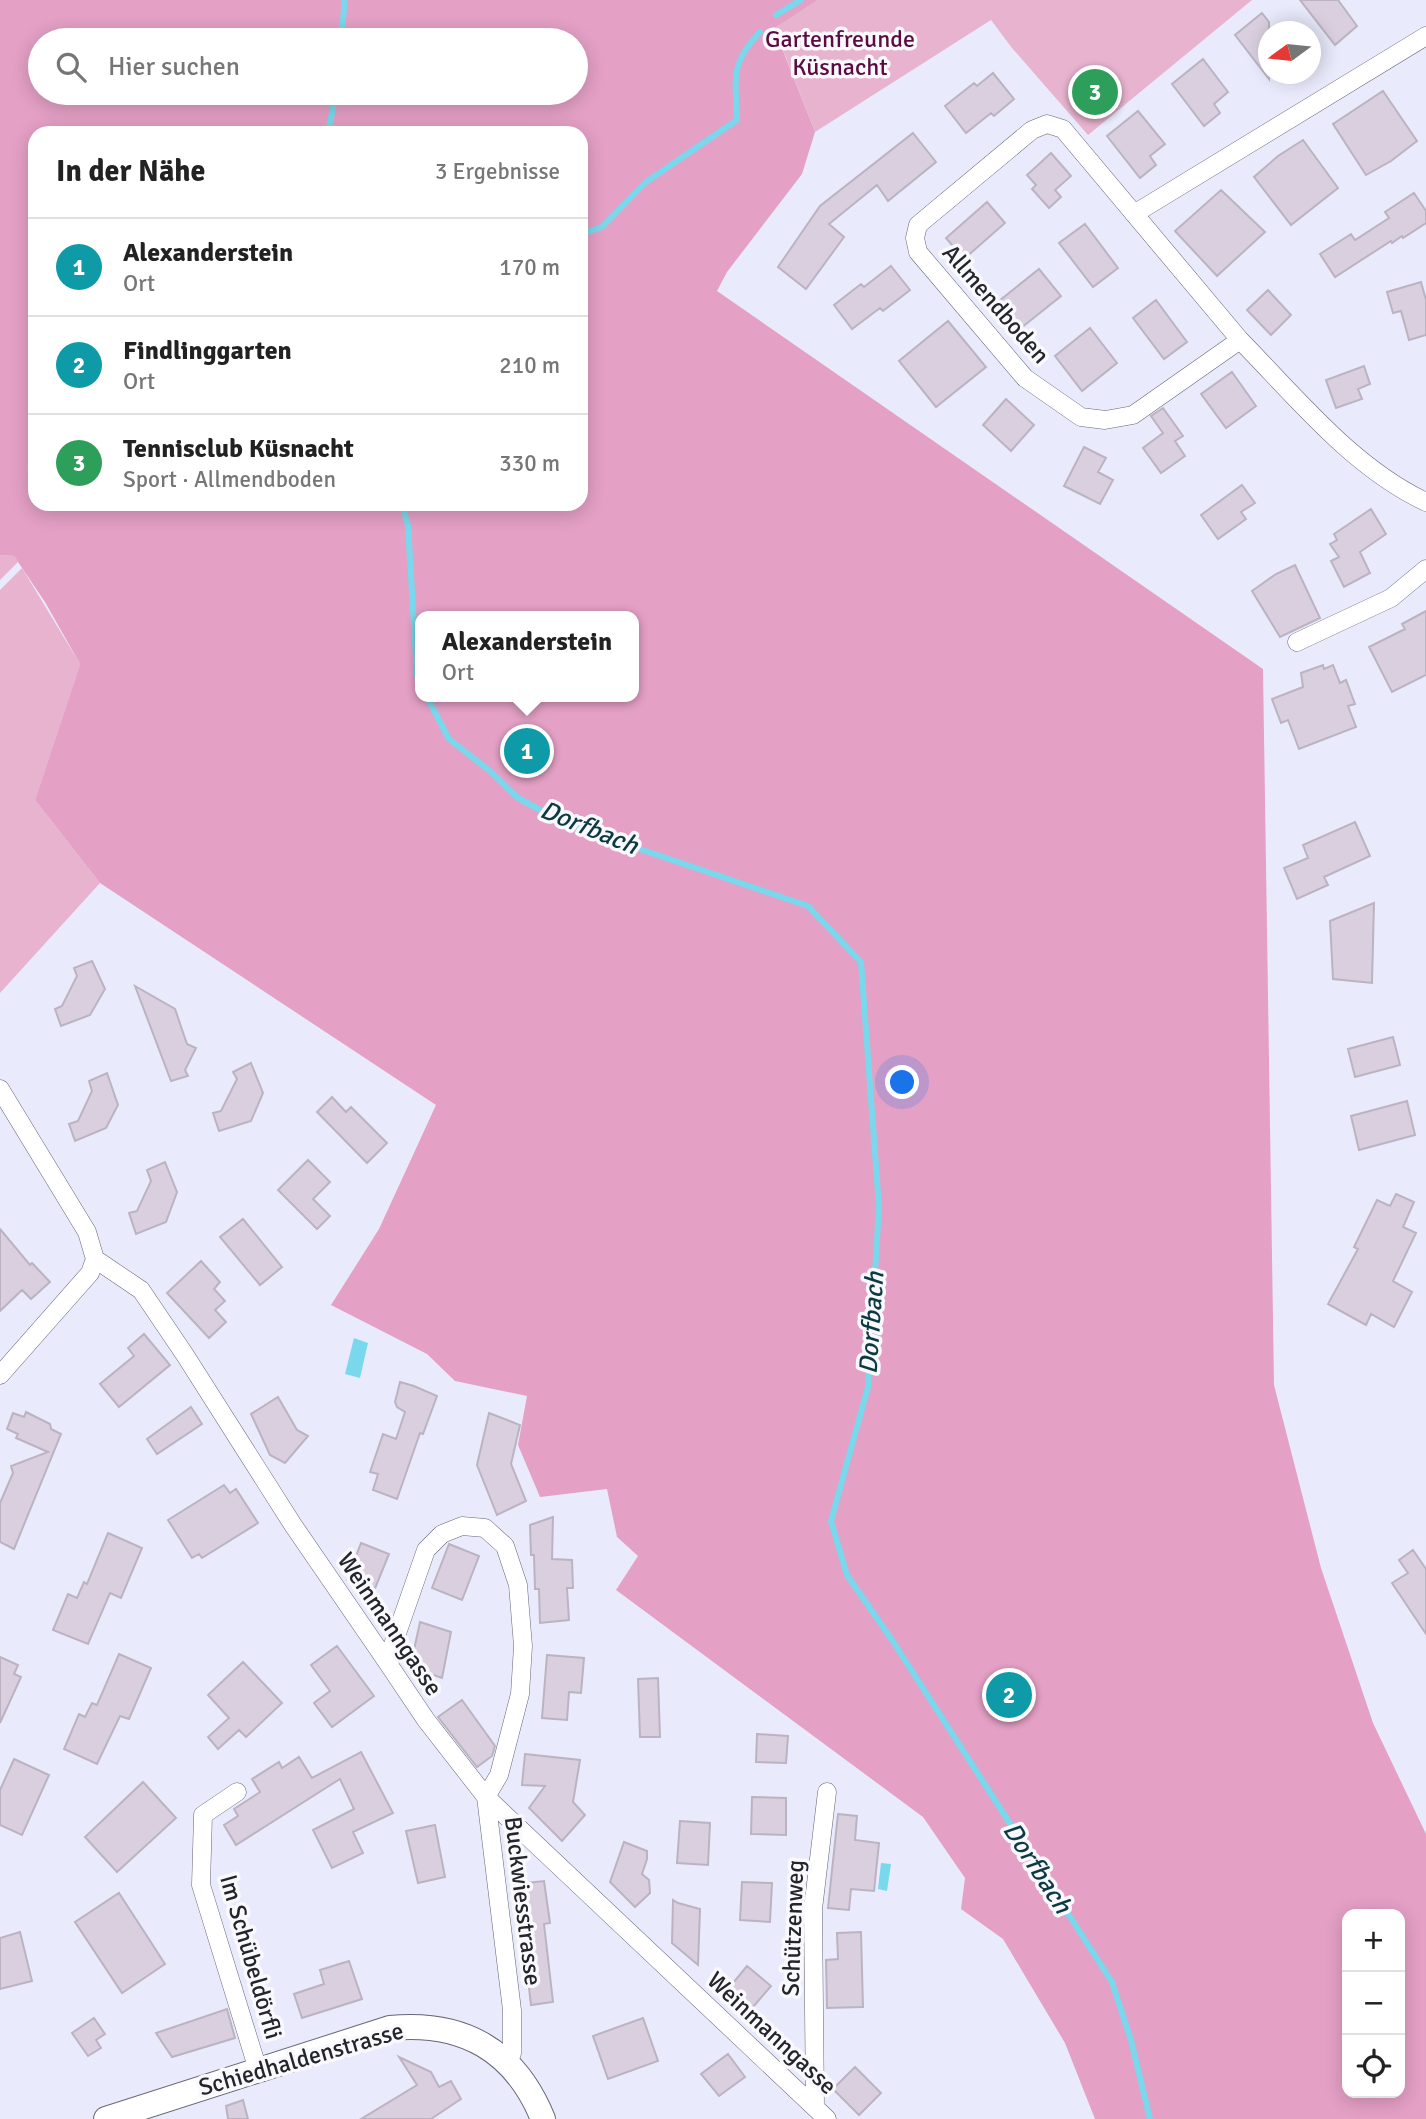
<!DOCTYPE html>
<html lang="de">
<head>
<meta charset="utf-8">
<style>
  body { margin:0; font-family:Signika,sans-serif; background:#f6f6f6; color:#222 }
  .controls { position:absolute; right:21px; bottom:21px; display:grid; overflow:hidden; border-radius:14px; box-shadow:0 4px 18px #0003 }
  .controls button { width:63px; height:63px; display:grid; place-items:center; padding:0; border:0; border-bottom:2px solid #e0e0e0; background:#fff; color:#222; font:35px sans-serif }
  .compass { position:absolute; left:1258px; top:21px; width:63px; height:63px; border-radius:50%; background:#fff; box-shadow:0 4px 18px #0003; rotate:255deg }
  .you { position:absolute; left:903px; top:1083px; width:24px; height:24px; margin:-18px; border:5px solid #fff; border-radius:50%; background:#1a73e8; box-shadow:0 0 0 10px #1a73e833 }
  .badge { display:grid; place-items:center; width:46px; height:46px; border-radius:50%; background:#6a5424; color:#fff; font-size:23px; font-weight:700 }
  .pin { position:absolute; translate:-50% -50%; border:4px solid #fff; box-shadow:0 2px 7px #0006 }
  .popup { position:absolute; left:415px; top:611px; width:224px; height:91px; box-sizing:border-box; display:grid; place-content:center; border-radius:14px; background:#fff; filter:drop-shadow(0 2px 5px #0005); font-size:23px; white-space:nowrap; color:#767676 }
  .popup b { font-size:26px; color:#222 }
  .popup::after { content:''; position:absolute; left:50%; top:100%; margin-left:-14px; border:14px solid transparent; border-top-color:#fff }
  .list { margin:0; padding:0; list-style:none }
  h2 { display:flex; justify-content:space-between; align-items:center; height:91px; margin:0; padding:0 28px; font-size:30px }
  h2 small { font-size:23px; font-weight:400; color:#767676 }
  .list li { display:grid; grid-template-columns:46px 1fr auto; gap:21px; align-items:center; box-sizing:border-box; height:98px; padding:0 28px; border-top:2px solid #e0e0e0 }
  .list b { display:block; font-size:26px; white-space:nowrap }
  .list p { margin:0; font-size:23px; white-space:nowrap; color:#767676 }
  .list em { font-size:23px; font-style:normal; color:#767676 }
  .icon { flex:none; width:38px; height:38px; fill:none; stroke:currentColor; stroke-width:2; stroke-linecap:round; stroke-linejoin:round }
  .map { position:relative; flex:none; width:1426px; height:2119px; overflow:hidden }
  .search { position:absolute; background:#fff; box-shadow:0 4px 18px #0003; left:28px; top:28px; width:560px; height:77px; display:flex; align-items:center; gap:18px; box-sizing:border-box; padding:0 24px; border-radius:38px; color:#767676; font-size:26px }
  .panel { position:absolute; background:#fff; box-shadow:0 4px 18px #0003; left:28px; top:126px; width:560px; height:385px; border-radius:21px }
  .map>svg:first-child { display:block }
</style>
</head>
<body>
<div class="map">
<svg width="1426" height="2119" viewBox="0 0 1426 2119">
  <rect width="100%" height="100%" fill="#e9ebfc"/>
  <!-- green -->
  <path fill="#e7b3ce" d="M818,0H1252L1088,135L1012,48L991,20L815,132L774,27Z
    M0,555L14,556L18,562L0,580Z
    M22,568L80,664L35,800L100,883L0,993V590Z"/>
  <!-- forest -->
  <path fill="#e4a0c5" fill-rule="evenodd" d="M0,0H818L774,28L815,132L802,174L727,272L717,291L1263,669L1274,1385L1321,1568L1373,1723L1426,1834V2119H1095L1065,2043L1003,1939L961,1909L965,1878L923,1817L616,1590L638,1556L617,1537L607,1489L540,1497L518,1445L527,1396L455,1381L427,1354L331,1305L379,1229L436,1105L100,883L35,800L80,664L45,602L14,556L0,555ZM40,40H576V93H40ZM35,133H581V504H35ZM420,616H634V697H420ZM1347,1914H1400V2093H1347Z"/>
  <!-- water -->
  <path fill="#7ad8ec" d="M354,1338L368,1343L360,1378L345,1374Z
    M881,1863L891,1864L887,1891L878,1889Z"/>
  <g fill="none" stroke-linecap="round" stroke-linejoin="round">
    <!-- stream -->
    <path stroke="#7ad8ec" stroke-width="6" d="M776,15L801,0
      M341,40L345,0
      M328,133L336,93
      M581,234L602,227L646,182L737,120C736,78 729,65 760,32
      M30,468H35
      M402,504L408,525L417,676L420,683
      M427,697L449,739L490,771L518,798L566,824L808,906L861,962L879,1207L868,1387L831,1521L847,1575L892,1640L1112,1982L1131,2040L1150,2119"/>
  </g>
  <!-- building -->
  <path fill="#d9cfde" stroke="#bcb3c2" stroke-width="2" d="M1300,0H1338L1357,26L1335,45Z
    M1262,13L1269,22V79L1235,35Z
    M1203,59L1228,92L1214,104L1220,113L1204,126L1172,84Z
    M993,73L1014,99L994,116L991,113L966,133L945,106L974,83L977,86Z
    M1383,91L1417,141L1391,161L1366,175L1333,124Z
    M1138,111L1165,144L1150,156L1156,165L1140,178L1107,136Z
    M913,133L936,162L888,201L877,185L829,224L844,237L806,289L778,267L820,206Z
    M1303,140L1338,188L1291,225L1254,177L1278,156Z
    M1051,153L1071,176L1055,190L1061,197L1049,208L1032,189L1036,185L1027,175Z
    M1221,190L1265,232L1217,276L1175,231Z
    M1414,193L1426,211V223L1403,238L1402,236L1392,243L1391,241L1335,277L1320,254L1351,234L1355,240L1389,218L1385,212Z
    M987,202L1005,223L964,259L946,238Z
    M1085,224L1118,268L1093,287L1059,243Z
    M891,266L910,290L883,311L880,308L852,329L834,305L861,284L864,287Z
    M1039,269L1061,296L1016,332L994,305Z
    M1421,282L1426,300V335L1409,340L1401,311L1393,313L1387,292Z
    M1268,290L1291,315L1271,335L1247,310Z
    M1156,300L1187,342L1164,359L1133,318Z
    M948,321L986,367L936,407L899,361Z
    M1090,328L1117,363L1082,391L1055,356Z
    M1364,366L1370,384L1358,389L1362,399L1336,408L1326,380Z
    M1232,372L1256,406L1226,428L1201,394Z
    M1006,399L1034,425L1011,451L983,425Z
    M1163,408L1183,436L1175,441L1185,456L1161,473L1143,448L1163,433L1151,416Z
    M1084,447L1106,458L1098,472L1113,480L1100,504L1064,486Z
    M1242,485L1255,503L1241,512L1246,519L1218,539L1201,515Z
    M1371,509L1386,534L1360,552L1370,573L1344,587L1331,561L1339,557L1330,544L1337,540L1334,534Z
    M1295,565L1320,618L1280,637L1252,591L1276,574Z
    M1426,611V675L1392,692L1369,647L1405,629L1402,624Z
    M1323,665L1324,669L1333,665L1340,683L1346,680L1355,704L1348,706L1356,727L1299,749L1288,720L1281,723L1272,699L1303,687L1301,673Z
    M1355,822L1370,856L1324,877L1328,885L1297,899L1284,868L1308,858L1303,845Z
    M1374,903L1372,983L1333,979L1330,921Z
    M92,961L105,989L90,1015L61,1026L55,1009L62,1006L77,976L74,968Z
    M135,986L175,1009L187,1044L196,1048L185,1070L188,1076L171,1081Z
    M1393,1037L1400,1065L1355,1077L1348,1049Z
    M251,1063L263,1093L251,1121L219,1131L213,1113L221,1111L237,1079L233,1072Z
    M107,1073L118,1105L106,1128L75,1141L69,1124L78,1121L92,1091L89,1081Z
    M332,1097L346,1112L351,1107L387,1143L367,1163L317,1112Z
    M1407,1101L1415,1135L1359,1150L1351,1116Z
    M308,1160L330,1182L313,1199L330,1216L317,1229L278,1190Z
    M165,1162L177,1192L166,1222L136,1234L129,1213L137,1211L151,1181L147,1170Z
    M1396,1194L1414,1202L1403,1227L1416,1233L1393,1281L1412,1292L1394,1327L1371,1314L1366,1325L1328,1304L1358,1249L1354,1247L1377,1200L1390,1206Z
    M243,1219L282,1267L260,1285L220,1237Z
    M0,1229L30,1265L32,1263L50,1282L31,1299L22,1290L0,1311Z
    M201,1261L220,1282L214,1289L225,1301L215,1310L226,1322L209,1338L167,1293Z
    M144,1334L170,1365L119,1407L100,1384L134,1356L128,1348Z
    M400,1382L414,1386L437,1396L423,1434L420,1433L397,1499L373,1490L378,1474L370,1472L383,1434L396,1439L405,1412L397,1407L395,1402Z
    M278,1397L297,1430L308,1436L285,1463L270,1455L251,1414Z
    M191,1407L202,1424L157,1454L147,1439Z
    M26,1412L50,1424L51,1429L61,1434L14,1549L0,1542V1503L13,1473L11,1466L48,1452L16,1438L18,1434L7,1429L13,1413L24,1417Z
    M489,1413L520,1425L511,1464L526,1501L497,1515L477,1465Z
    M224,1485L230,1493L236,1489L258,1523L202,1558L199,1554L192,1558L168,1520Z
    M553,1517L552,1559L572,1560L573,1588H567L569,1620L540,1623L539,1589H535L534,1555H531L530,1525Z
    M108,1533L142,1548L121,1598L110,1593L88,1644L53,1630L68,1594L77,1598L84,1582L87,1584Z
    M361,1543L389,1554L374,1591L347,1580Z
    M449,1544L479,1556L462,1600L432,1588Z
    M1413,1550L1426,1569V1634L1392,1583L1408,1573L1399,1560Z
    M420,1622L451,1632L442,1678L421,1671L412,1659Z
    M337,1646L374,1696L332,1727L314,1703L330,1691L311,1665Z
    M119,1654L151,1668L129,1719L120,1716L97,1764L64,1749L79,1714L85,1717L92,1703L97,1705Z
    M547,1655L584,1658L581,1693L569,1692L567,1720L542,1718Z
    M0,1657L18,1665L14,1674L21,1677L0,1723Z
    M243,1662L282,1703L246,1737L239,1730L218,1749L208,1737L229,1718L208,1695Z
    M658,1678L660,1737H640L638,1679Z
    M462,1700L495,1746L492,1756L477,1767L438,1717Z
    M757,1734L788,1736L786,1763L756,1762Z
    M361,1752L393,1813L353,1832L363,1853L332,1868L313,1830L354,1809L340,1779L236,1845L224,1825L238,1816L234,1809L260,1792L252,1779L279,1762L282,1768L299,1757L312,1778Z
    M525,1754L580,1760L573,1802L585,1815L562,1841L529,1808L545,1786L522,1785Z
    M14,1759L49,1775L22,1835L0,1825V1790Z
    M143,1782L176,1818L117,1872L85,1837Z
    M752,1797L786,1798V1835L751,1834Z
    M838,1814L857,1816L855,1840L879,1843L874,1891L851,1889L849,1910L828,1908Z
    M680,1821L710,1823L708,1865L677,1863Z
    M435,1825L445,1877L418,1883L406,1831Z
    M624,1842L647,1851V1859L642,1874L649,1880L650,1893L635,1907L610,1882Z
    M544,1881L550,1923L544,1924L553,2002L531,2005L517,1884Z
    M742,1882L772,1883L770,1922L740,1920Z
    M119,1893L165,1964L122,1993L75,1922Z
    M673,1900L678,1903L700,1909L698,1965L672,1943Z
    M20,1932L32,1981L0,1989V1938Z
    M861,1932L863,2007L827,2008L826,1960L838,1959L837,1933Z
    M349,1961L362,1999L302,2018L294,1994L324,1984L320,1970Z
    M747,1966L771,1986L747,2014L724,1994Z
    M227,2009L235,2038L172,2057L156,2033Z
    M94,2018L105,2034L96,2040L101,2048L88,2056L72,2033Z
    M643,2018L658,2061L608,2079L593,2036Z
    M728,2054L745,2077L719,2096L701,2074Z
    M399,2057L431,2072L439,2087L451,2081L461,2099L431,2119H361L417,2085Z
    M855,2067L881,2093L859,2115L833,2089Z
    M243,2100L248,2119H228L226,2106Z"/>
  <g fill="none" stroke-linecap="round" stroke-linejoin="round">
    <defs>
      <path id="street" d="M1047,124L1063,129L1240,340L1133,415L1105,420L1081,417L1025,378L918,252L915,238L918,225L1032,130Z
        M1134,214L1426,36
        M1240,340C1297,398 1352,467 1426,502
        M1297,642L1391,598L1426,569
        M0,1089L87,1232L95,1259L141,1290L185,1355L293,1525L387,1662L426,1720L486,1797L827,2119
        M0,1375L90,1273L95,1259
        M387,1662L426,1550L442,1534L462,1526L485,1528L505,1546L518,1585L523,1646L520,1694L499,1775L486,1797L512,2010V2053L508,2064
        M237,1792L203,1815L201,1885L258,2070
        M815,2107L813,1909L827,1792"/>
      <path id="secondary" d="M106,2119L390,2028C463,2021 515,2050 543,2119"/>
    </defs>
    <!-- street casing -->
    <use href="#street" stroke="#656776" stroke-width="19"/>
    <!-- secondary casing -->
    <use href="#secondary" stroke="#656776" stroke-width="26"/>
    <!-- street -->
    <use href="#street" stroke="#fff" stroke-width="18"/>
    <!-- secondary -->
    <use href="#secondary" stroke="#fff" stroke-width="24"/>
  </g>
  <g text-anchor="middle" dominant-baseline="central" stroke-width="7" stroke-linejoin="round" paint-order="stroke">
    <!-- park labels -->
    <g font-size="24" fill="#5b0b41" stroke="#f9f9fd">
      <text x="840" y="39">Gartenfreunde<tspan x="840" dy="28">Küsnacht</tspan></text>
    </g>
    <!-- street labels -->
    <g font-size="24" fill="#24252b" stroke="#f9f9fd">
      <text transform="translate(996 304) rotate(49)">Allmendboden</text>
      <text transform="translate(390 1624) rotate(56)">Weinmanngasse</text>
      <text transform="translate(523 1901) rotate(83)">Buckwiesstrasse</text>
      <text transform="translate(793 1928) rotate(-88)">Schützenweg</text>
      <text transform="translate(251 1957) rotate(74)">Im Schübeldörfli</text>
      <text transform="translate(772 2033) rotate(43)">Weinmanngasse</text>
      <text transform="translate(301 2059) rotate(-16)">Schiedhaldenstrasse</text>
    </g>
    <!-- water labels -->
    <g font-size="26" font-style="italic" fill="#0c3942" stroke="#f9f9fd">
      <text transform="translate(589 828) rotate(22)">Dorfbach</text>
      <text transform="translate(872 1323) rotate(-86)">Dorfbach</text>
      <text transform="translate(1037 1868) rotate(57)">Dorfbach</text>
    </g>
  </g>
</svg>
<div class="controls">
<button>+</button>
<button>−</button>
<button><svg class="icon" aria-label="locate" viewBox="0 0 24 24"><circle cx="12" cy="12" r="6"/><path d="M12 2v4M12 18v4M2 12h4M18 12h4"/></svg></button>
</div>
<svg class="compass" viewBox="-18 -18 36 36"><path d="M0-13l5 13h-10z" fill="#e53935"/><path d="M0 13l5-13h-10z" fill="#767676"/></svg>
<div class="you"></div>
<div class="pin badge" style="left:527px;top:751px;background:#0f9aa8">1</div>
<div class="popup"><b>Alexanderstein</b>Ort</div>
<div class="pin badge" style="left:1009px;top:1695px;background:#0f9aa8">2</div>
<div class="pin badge" style="left:1095px;top:92px;background:#2e9e5b">3</div>
<div class="search"><svg class="icon" aria-label="search" viewBox="0 0 24 24"><circle cx="10" cy="10" r="6"/><path d="M15 15l6 6"/></svg>Hier suchen</div>
<section class="panel">
<h2>In der Nähe<small>3 Ergebnisse</small></h2>
<ul class="list">
<li><span class="badge" style="background:#0f9aa8">1</span><div><b>Alexanderstein</b><p>Ort</p></div><em>170 m</em></li>
<li><span class="badge" style="background:#0f9aa8">2</span><div><b>Findlinggarten</b><p>Ort</p></div><em>210 m</em></li>
<li><span class="badge" style="background:#2e9e5b">3</span><div><b>Tennisclub Küsnacht</b><p>Sport · Allmendboden</p></div><em>330 m</em></li>
</ul>
</section>
</div>
</body>
</html>
